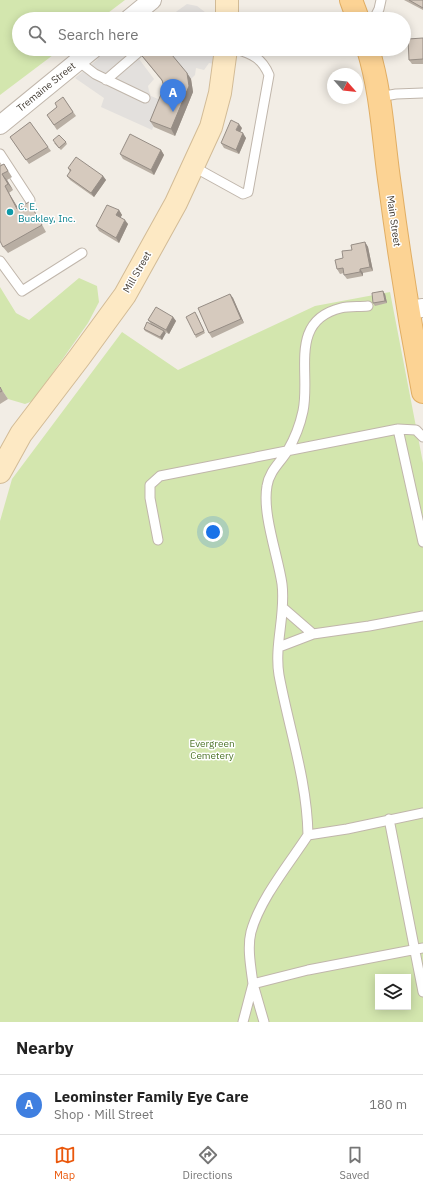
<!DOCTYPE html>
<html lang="en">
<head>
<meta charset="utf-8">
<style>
  body { margin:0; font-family:"IBM Plex Sans",sans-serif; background:#f6f6f6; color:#222 }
  .controls { position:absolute; right:12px; bottom:12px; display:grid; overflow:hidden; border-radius:0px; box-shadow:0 2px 10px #0003 }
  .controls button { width:36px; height:36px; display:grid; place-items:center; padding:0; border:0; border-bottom:1px solid #e0e0e0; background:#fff; color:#222; font:20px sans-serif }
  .compass { position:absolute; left:327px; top:68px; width:36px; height:36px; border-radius:50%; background:#fff; box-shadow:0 2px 10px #0003; rotate:117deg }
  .you { position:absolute; left:213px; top:532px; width:14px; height:14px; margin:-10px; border:3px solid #fff; border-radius:50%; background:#1a73e8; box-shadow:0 0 0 6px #1a73e833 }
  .badge { display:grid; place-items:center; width:26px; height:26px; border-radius:50%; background:#ea580c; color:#fff; font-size:13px; font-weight:700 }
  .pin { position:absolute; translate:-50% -33px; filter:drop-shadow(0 1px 2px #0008) }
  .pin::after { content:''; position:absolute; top:21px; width:14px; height:12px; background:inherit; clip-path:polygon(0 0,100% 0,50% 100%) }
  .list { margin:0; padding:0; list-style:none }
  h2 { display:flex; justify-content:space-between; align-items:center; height:52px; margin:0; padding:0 16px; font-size:17px }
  h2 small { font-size:13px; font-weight:400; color:#767676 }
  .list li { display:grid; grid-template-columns:26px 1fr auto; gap:12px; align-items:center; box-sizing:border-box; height:60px; padding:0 16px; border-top:1px solid #e0e0e0 }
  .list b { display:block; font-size:15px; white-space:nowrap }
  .list p { margin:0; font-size:13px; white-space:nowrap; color:#767676 }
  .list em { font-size:13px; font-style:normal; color:#767676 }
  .icon { flex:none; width:22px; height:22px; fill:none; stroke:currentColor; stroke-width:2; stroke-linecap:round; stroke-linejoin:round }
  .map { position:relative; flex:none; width:423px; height:1022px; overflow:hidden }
  .search { position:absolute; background:#fff; box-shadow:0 2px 10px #0003; left:12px; right:12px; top:12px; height:44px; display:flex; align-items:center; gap:10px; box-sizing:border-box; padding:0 14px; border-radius:22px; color:#767676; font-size:15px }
  .sheet { height:112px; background:#fff }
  nav { display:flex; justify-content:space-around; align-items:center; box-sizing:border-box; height:56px; border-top:1px solid #e0e0e0; background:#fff; font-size:11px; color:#767676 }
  nav a { display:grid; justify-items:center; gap:2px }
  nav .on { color:#ea580c }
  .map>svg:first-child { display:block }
</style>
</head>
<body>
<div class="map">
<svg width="423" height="1022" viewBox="0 0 423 1022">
  <rect width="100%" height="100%" fill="#f2ede5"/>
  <!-- green -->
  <path fill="#d3e6ae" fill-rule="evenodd" d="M0,0H125L100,19H19V49H61L0,95Z
    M79,278L97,286L99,302L88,323L33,401L25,404L8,399L0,387V287L16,313L29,320Z
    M390,292L423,463V1022H0V521L12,479L122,332L178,370L315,306ZM378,977H408V1007H378Z"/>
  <!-- parking -->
  <path fill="#e3e0dd" d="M187,4L197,6L214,19H166Z
    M93,49H148L147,53L139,59L154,79L148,86L149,91L151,96L163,101L152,130L101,107L104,98L75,78L98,59L90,51Z
    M167,49H222L219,65L209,63L204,70L196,68L195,75L191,79Z"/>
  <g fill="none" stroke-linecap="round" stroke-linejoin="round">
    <defs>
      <path id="lane" d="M374,19L379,9L381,0
        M78,61L95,74L145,98
        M106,80L142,49
        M379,97L396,94L423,93
        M0,154L30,200
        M194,167L243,194L248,192L269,75C262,58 252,54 236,49
        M0,261L22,291L82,253
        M398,429L423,542
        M158,540L150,498V485L160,476L398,429L416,430L423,437
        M283,608L313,634L369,626L423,616
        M279,647L313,634
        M423,813L347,829L308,835C289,864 260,899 251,932C247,948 251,968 253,984L308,970L423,948
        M389,819L423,992
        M308,835C307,780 289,729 279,675C274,645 286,614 282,584C278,556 262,514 267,486C269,471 281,462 288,450C295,438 300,425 303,411C311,373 288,321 341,308C349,306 359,307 368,306
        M243,1022L253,984L264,1022"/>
      <path id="street" d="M129,19L152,0
        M0,125L93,49
        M408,310L423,308"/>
      <path id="secondary" d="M227,0V19
        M0,472L21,434L79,358L125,295L176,203L211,127L220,93L226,49"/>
      <path id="primary" d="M351,0L358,19
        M368,49C382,95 383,139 390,186C399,255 410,324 423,392"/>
    </defs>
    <!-- lane casing -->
    <use href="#lane" stroke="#c0b6ab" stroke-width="11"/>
    <!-- street casing -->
    <use href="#street" stroke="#c0b6ab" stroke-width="20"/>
    <!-- secondary casing -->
    <use href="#secondary" stroke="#d2bb96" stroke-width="24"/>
    <!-- primary casing -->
    <use href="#primary" stroke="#e1ae64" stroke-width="24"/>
    <!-- lane -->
    <use href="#lane" stroke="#fff" stroke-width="9"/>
    <!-- street -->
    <use href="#street" stroke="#fff" stroke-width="18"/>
    <!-- secondary -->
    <use href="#secondary" stroke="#fde9c4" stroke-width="22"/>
    <!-- primary -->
    <use href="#primary" stroke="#fcd394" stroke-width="22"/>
  </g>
  <!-- wall -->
  <path fill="#b8aea3" d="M404,0H423V10Z
    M423,38V64H412L409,60Z
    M138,51L187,73L191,79L193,92L175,136L154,127L150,121L164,87L162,81Z
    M63,97L76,116L57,130L47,115L57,107Z
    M30,122L51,151L29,164L10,137Z
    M242,128L240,132L246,138L239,154L224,148L221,143Z
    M66,142L67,144L61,150L54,143Z
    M161,150L164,155L154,175L123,159L120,154Z
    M4,164L12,177L7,180L13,190L9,193L18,208L29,202L33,208L46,232L8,253L3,247L0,166Z
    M68,168L103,176L106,180L94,197L70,180L67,176L70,172Z
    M119,210L122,215L120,218L128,224L119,243L99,231L96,226Z
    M365,242L368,247L373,271L363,273V276L347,279L344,275V273L340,274L337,269L343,258L352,250Z
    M230,294L233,298L244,323L212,338L209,333Z
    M385,294L387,303L375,306L373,303Z
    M197,315L205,333L196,338L195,335Z
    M173,317L176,321L169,334L165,332L162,340L145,331L144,329L151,324L148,320Z
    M0,387L8,399L0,404Z"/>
  <!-- shaded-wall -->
  <path fill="#968d85" d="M187,73L191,79L193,92L175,136L171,129Z
    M239,124L242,128L239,134L236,130Z
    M243,133L246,138L239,154L236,150Z
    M161,150L164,155L154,175L151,170Z
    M2,174L7,180L13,190L8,184Z
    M103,176L106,180L94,197L91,193Z
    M5,186L9,193L22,215L17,209Z
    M119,210L122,215L119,220L116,215Z
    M125,220L128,224L119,243L116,238Z
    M365,242L368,247L373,271L370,267Z
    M360,269L363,273V276L360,272Z
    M383,291L385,294L387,303L385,301Z
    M230,294L233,298L244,323L241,319Z
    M173,317L176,321L169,334L166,330Z
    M164,331L166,333L162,340L160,337Z"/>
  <!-- building -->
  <path fill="#d6cabe" stroke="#968d85" d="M409,0H423V8Z
    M423,38V59L409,60L408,39Z
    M140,49H167L187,73L189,86L171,129L150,121L164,87L162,80L138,51Z
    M63,97L73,112L54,125L47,115L57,107L55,103Z
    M231,120L239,124L236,130L243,133L236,150L221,143Z
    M30,122L48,147L26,160L10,137Z
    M130,134L161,150L151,170L120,154Z
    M59,135L66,142L59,148L53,140Z
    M76,157L103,176L91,193L67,176L71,170L68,168Z
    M4,164L8,171L2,174L8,184L5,186L17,209L29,202L42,225L3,247L0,241V166Z
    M107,205L119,210L116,215L125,220L116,238L96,226Z
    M365,242L370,267L360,269V272L344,275L343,268L337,269L335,260L343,258L342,251L352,250L351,245Z
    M383,291L385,301L373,303L372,293Z
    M230,294L241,319L209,333L198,308Z
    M156,307L173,317L166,330L148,320Z
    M195,312L204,331L195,335L186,317Z
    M147,322L164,331L160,337L144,329Z
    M0,387L2,391L0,392Z"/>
  <!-- markers -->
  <circle fill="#0f9aa8" stroke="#fff" stroke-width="1.5" cx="10" cy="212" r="4"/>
  <g text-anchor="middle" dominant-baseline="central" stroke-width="3" stroke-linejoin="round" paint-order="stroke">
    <!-- street labels -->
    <g font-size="10" fill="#443d35" stroke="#fff">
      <text transform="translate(46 87) rotate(-39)">Tremaine Street</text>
      <text transform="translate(394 221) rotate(82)">Main Street</text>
      <text transform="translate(137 272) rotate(-60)">Mill Street</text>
    </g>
    <!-- culture labels -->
    <g font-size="10" fill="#0d838f" stroke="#fff" text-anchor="start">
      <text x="18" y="206">C. E.<tspan x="18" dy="12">Buckley, Inc.</tspan></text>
    </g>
    <!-- park labels -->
    <g font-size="10" fill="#4e752a" stroke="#fff">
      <text x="212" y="743">Evergreen<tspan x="212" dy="12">Cemetery</tspan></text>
    </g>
  </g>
</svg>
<div class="controls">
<button><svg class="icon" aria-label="layers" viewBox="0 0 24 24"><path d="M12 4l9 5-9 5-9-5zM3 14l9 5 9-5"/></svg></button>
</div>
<svg class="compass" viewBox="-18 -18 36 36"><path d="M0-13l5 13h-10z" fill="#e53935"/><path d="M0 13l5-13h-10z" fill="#767676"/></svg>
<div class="you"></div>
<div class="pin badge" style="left:173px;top:112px;background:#3f7fe0">A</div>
<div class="search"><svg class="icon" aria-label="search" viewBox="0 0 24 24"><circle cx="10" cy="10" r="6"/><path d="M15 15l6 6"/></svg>Search here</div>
</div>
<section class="sheet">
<h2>Nearby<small></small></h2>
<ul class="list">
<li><span class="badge" style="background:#3f7fe0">A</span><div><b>Leominster Family Eye Care</b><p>Shop · Mill Street</p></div><em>180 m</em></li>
</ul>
</section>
<nav>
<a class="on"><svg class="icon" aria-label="map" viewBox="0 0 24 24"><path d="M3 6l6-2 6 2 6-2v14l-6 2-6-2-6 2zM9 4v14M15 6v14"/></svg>Map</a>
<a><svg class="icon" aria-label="directions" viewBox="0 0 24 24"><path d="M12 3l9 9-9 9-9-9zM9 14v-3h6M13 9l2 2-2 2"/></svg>Directions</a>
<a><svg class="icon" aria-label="saved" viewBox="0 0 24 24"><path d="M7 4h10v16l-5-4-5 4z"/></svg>Saved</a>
</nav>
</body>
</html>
